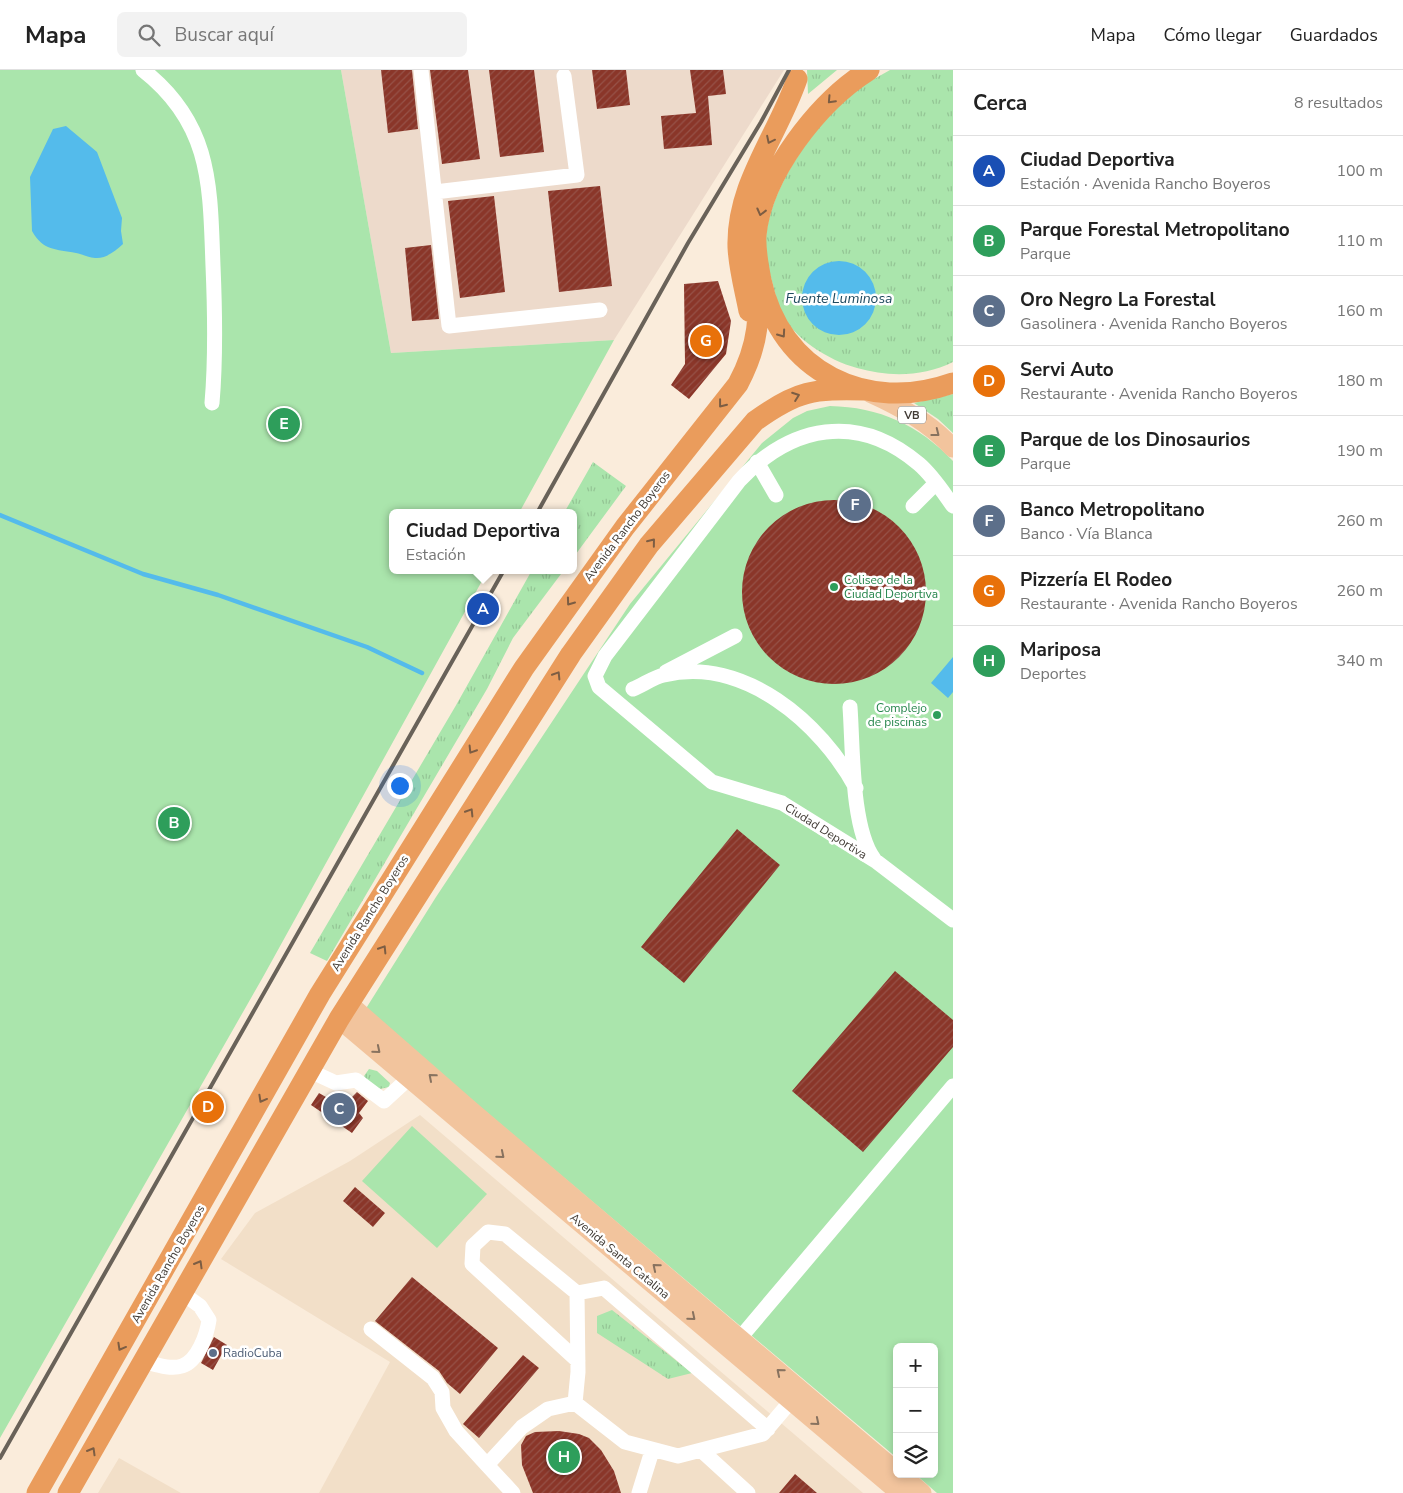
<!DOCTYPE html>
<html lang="es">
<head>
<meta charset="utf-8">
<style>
  body { margin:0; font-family:"Nunito Sans",sans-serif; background:#f2f2f2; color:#222 }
  .controls { position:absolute; right:15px; bottom:15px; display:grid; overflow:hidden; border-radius:8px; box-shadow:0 2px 8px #0003 }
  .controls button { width:45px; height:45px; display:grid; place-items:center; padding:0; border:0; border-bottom:1px solid #e0e0e0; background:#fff; color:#222; font:25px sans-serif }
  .you { position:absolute; left:399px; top:715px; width:18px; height:18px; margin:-12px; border:4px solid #fff; border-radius:50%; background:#1a73e8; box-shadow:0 0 0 8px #1a73e833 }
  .badge { display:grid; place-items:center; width:32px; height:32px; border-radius:50%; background:#3d9366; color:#fff; font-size:16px; font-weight:700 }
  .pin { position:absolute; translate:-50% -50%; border:2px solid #fff; box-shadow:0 1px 5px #0006 }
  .popup { position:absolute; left:389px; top:439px; width:188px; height:65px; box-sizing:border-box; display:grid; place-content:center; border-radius:8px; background:#fff; filter:drop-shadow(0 1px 4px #0005); font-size:16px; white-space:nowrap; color:#767676 }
  .popup b { font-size:19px; color:#222 }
  .popup::after { content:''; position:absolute; left:50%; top:100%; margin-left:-10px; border:10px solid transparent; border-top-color:#fff }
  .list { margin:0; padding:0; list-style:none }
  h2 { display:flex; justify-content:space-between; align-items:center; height:65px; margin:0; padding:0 20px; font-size:21px }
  h2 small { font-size:16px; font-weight:400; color:#767676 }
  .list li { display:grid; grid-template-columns:32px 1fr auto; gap:15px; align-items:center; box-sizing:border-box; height:70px; padding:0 20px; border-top:1px solid #e0e0e0 }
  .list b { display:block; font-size:19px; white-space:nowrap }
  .list p { margin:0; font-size:16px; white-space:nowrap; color:#767676 }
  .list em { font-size:16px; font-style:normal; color:#767676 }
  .icon { flex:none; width:28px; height:28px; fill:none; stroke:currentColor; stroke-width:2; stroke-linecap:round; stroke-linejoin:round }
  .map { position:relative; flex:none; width:953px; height:1423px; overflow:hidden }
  header { display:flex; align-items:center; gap:30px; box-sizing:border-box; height:70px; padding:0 25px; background:#fff; border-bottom:1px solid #e0e0e0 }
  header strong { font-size:24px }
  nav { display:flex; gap:28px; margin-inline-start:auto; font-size:18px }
  .search { width:350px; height:45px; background:#f2f2f2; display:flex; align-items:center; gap:12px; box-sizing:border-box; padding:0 18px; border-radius:8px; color:#767676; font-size:19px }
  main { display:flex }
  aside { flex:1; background:#fff }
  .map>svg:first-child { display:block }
</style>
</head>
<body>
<header>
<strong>Mapa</strong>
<div class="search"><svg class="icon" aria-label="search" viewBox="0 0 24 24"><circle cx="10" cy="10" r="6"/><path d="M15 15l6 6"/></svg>Buscar aquí</div>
<nav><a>Mapa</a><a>Cómo llegar</a><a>Guardados</a></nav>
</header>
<main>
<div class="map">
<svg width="953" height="1423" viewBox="0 0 953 1423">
  <defs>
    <pattern id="grass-tufts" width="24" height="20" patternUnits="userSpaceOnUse" patternTransform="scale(1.25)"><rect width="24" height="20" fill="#aae5ac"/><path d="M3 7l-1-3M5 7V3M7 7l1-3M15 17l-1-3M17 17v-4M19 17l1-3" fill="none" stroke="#94c595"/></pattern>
    <pattern id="building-hatch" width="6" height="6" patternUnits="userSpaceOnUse" patternTransform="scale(1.25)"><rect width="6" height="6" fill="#8a3629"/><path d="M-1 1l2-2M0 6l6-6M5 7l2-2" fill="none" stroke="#965248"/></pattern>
  </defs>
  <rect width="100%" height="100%" fill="#faecdb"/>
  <!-- built -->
  <path fill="#f2dfc8" d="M420,1045L863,1423H319L390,1292L221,1189L255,1143L350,1091Z
    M119,1388L181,1423H98Z"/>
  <!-- medical -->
  <path fill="#eddacb" d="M341,0H784L614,270L391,283Z"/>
  <!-- grass -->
  <path fill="url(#grass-tufts)" d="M807,0H837L808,24Z
    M890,0H953V292C923,307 888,307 857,298C828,290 794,269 780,241C777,235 776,226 774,219C772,209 767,197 766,186C761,130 807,65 846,29C858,16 875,9 890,0Z
    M953,324V363L938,349L914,333Z
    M593,392L626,416L573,488V443H564Z
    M532,500H564L513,568L487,619L327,891L310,883L455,637Z
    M369,999L377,1001L390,1013L389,1017L380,1019L367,1011L364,1006Z
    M612,1240L692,1303L668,1309L597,1263V1246Z"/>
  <!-- green -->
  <path fill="#aae5ac" d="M0,0H341L391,283L614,270L519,443H393V500H488L263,907L0,1368Z
    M830,336C879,337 919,355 953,391V1423H937L915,1404H934V1277H897V1388L365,940L436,827L630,534L762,373L793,348L807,341Z
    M412,1056L487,1124L437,1178L362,1111Z"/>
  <!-- water -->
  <path fill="#54bbeb" d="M66,56L97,82L122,148L121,161L123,174C115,181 106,189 95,188C89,188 82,184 76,183C56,179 43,181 32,161L30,107L53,59Z
    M802 228a37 37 0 1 1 74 0a37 37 0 1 1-74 0Z
    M953,587V622L948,628L931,613Z"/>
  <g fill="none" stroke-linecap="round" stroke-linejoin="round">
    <!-- stream -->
    <path stroke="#54bbeb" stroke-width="4.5" d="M0,445L143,504L218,525L367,577L422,603"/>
  </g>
  <!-- building -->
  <path fill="url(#building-hatch)" d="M381,0H412L418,59L388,63Z
    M430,0H468L480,89L442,94Z
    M489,0H534L544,82L500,87Z
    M592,0H626L630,35L597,39Z
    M690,0H723L726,24L708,26L712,75L664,79L661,46L696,43Z
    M600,116L612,216L559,222L548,121Z
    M494,126L505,222L460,228L448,131Z
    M431,175L439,249L412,251L405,178Z
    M718,211L731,251L726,284L689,329L671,315L685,294L684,214Z
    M742 522a92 92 0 1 1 184 0a92 92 0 1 1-184 0Z
    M737,759L780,795L684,913L641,877Z
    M895,901L953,950V977L863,1082L792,1021Z
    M357,1022L368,1031L359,1043L363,1048L352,1063L311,1035L319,1023L338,1034H345Z
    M355,1117L385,1143L373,1157L343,1131Z
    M412,1207L498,1278L460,1324L447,1313L439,1301L375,1251Z
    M214,1267L227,1275L213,1300L201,1293Z
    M523,1285L539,1298L479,1368L463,1354Z
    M559,1361L579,1364L589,1368L601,1380L614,1401L621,1423H533L522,1395L521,1375L526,1366L535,1362Z
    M795,1404L817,1423H779Z"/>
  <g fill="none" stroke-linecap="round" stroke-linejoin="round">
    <!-- minor -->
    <path stroke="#fff" stroke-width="15" d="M143,0C212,54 210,116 213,196C215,242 216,287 212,333
      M421,0L449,256L600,240
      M435,122L577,105L564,6
      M757,392L776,425
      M913,436L936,413
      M953,436C943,422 933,406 919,394C858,342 791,355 739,411L605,586L595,606L599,617L712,712L782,733L877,792L953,850
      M666,602L735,566
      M633,619C643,615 654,607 664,605C744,586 821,653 856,718
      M850,637C853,677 851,758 874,789
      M310,1001L336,1013L356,1010L384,1031L409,1008
      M577,1223L505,1164L488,1162L473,1176L472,1194L578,1291
      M371,1259L433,1308L442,1322L443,1338L456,1361L487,1395
      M740,1268L953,1016
      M143,1291C155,1294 170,1300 182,1296C198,1291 207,1264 209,1250L200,1236L182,1223
      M768,1359L604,1218L577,1223L578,1302L575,1333L625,1372L678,1386L763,1364L791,1331
      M703,1382L748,1423
      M513,1423L487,1395L522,1357L548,1339L575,1333
      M639,1423L652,1381"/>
    <!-- major -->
    <path stroke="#f2c49d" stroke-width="19" d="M870,323C901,337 930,353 953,378
      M349,934L469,1039L897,1402
      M339,949L900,1423
      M900,1404L922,1423"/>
    <!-- highway -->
    <path stroke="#ea9c5c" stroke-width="21" d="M869,0C818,32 762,104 756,165C755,180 758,195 761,210C780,302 867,344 953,313
      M749,241C745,220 739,199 738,177C736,115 778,65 797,9
      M37,1423L320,924L524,598L625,457L738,314C764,265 758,238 756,185
      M68,1423L339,949L571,584L649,475L755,351C798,320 813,319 865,320"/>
    <!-- rail -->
    <path stroke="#696259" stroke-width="4" d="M537,443L688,173L761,52L789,0
      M0,1388C166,1091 338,797 504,500"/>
  </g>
  <!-- one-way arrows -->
  <defs><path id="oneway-chevron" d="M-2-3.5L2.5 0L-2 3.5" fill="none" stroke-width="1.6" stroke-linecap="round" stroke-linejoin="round" transform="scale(1.25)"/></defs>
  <g stroke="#7c5d43">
    <use href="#oneway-chevron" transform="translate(831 30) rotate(133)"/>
    <use href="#oneway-chevron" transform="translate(770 70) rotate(116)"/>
    <use href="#oneway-chevron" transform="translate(761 142) rotate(104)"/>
    <use href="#oneway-chevron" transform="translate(782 264) rotate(55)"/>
    <use href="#oneway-chevron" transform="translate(796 326) rotate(-20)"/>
    <use href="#oneway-chevron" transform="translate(722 334) rotate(128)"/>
    <use href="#oneway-chevron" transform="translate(652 472) rotate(-51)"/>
    <use href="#oneway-chevron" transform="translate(570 532) rotate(126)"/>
    <use href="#oneway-chevron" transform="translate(557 605) rotate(-58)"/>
    <use href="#oneway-chevron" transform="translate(472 680) rotate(122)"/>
    <use href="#oneway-chevron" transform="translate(470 742) rotate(-58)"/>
    <use href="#oneway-chevron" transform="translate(383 879) rotate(-58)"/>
    <use href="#oneway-chevron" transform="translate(262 1029) rotate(119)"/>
    <use href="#oneway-chevron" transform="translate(199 1194) rotate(-60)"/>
    <use href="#oneway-chevron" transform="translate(121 1277) rotate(119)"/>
    <use href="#oneway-chevron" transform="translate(92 1381) rotate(-60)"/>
  </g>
  <g stroke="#88725f">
    <use href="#oneway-chevron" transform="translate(936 363) rotate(38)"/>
    <use href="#oneway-chevron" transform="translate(377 980) rotate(40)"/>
    <use href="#oneway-chevron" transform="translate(432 1007) rotate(-139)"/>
    <use href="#oneway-chevron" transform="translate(501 1085) rotate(40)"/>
    <use href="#oneway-chevron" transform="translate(656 1197) rotate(-140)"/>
    <use href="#oneway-chevron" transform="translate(692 1247) rotate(40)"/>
    <use href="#oneway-chevron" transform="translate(780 1302) rotate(-140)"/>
    <use href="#oneway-chevron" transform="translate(816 1352) rotate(40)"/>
  </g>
  <!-- markers -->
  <g fill="#2e9e5b" stroke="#fff" stroke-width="2">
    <circle cx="834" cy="517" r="5"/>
    <circle cx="937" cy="645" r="5"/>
  </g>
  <circle fill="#5c6f8a" stroke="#fff" stroke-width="2" cx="213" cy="1283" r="5"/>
  <g text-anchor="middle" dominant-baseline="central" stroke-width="5" stroke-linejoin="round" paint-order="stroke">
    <!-- shield labels -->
    <rect fill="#fff" stroke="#7a7672" stroke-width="1" x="898" y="336.5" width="28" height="17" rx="4"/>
    <g font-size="11" font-weight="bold" fill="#413b35">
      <text x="912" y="345">VB</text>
    </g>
    <!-- street labels -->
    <g font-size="12" fill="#413b35" stroke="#fff">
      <text transform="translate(627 456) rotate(-53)">Avenida Rancho Boyeros</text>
      <text transform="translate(826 761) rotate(32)">Ciudad Deportiva</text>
      <text transform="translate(370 843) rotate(-58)">Avenida Rancho Boyeros</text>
      <text transform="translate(620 1186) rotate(40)">Avenida Santa Catalina</text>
      <text transform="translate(168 1194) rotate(-60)">Avenida Rancho Boyeros</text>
    </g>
    <!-- leisure labels -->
    <g font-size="12" fill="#27864d" stroke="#fff" text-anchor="start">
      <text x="844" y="510">Coliseo de la<tspan x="844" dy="14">Ciudad Deportiva</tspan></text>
      <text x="927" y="638" text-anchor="end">Complejo<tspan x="927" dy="14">de piscinas</tspan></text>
    </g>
    <!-- service labels -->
    <g font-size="12" fill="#4e5e75" stroke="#fff" text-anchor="start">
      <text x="223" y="1283">RadioCuba</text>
    </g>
    <!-- water labels -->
    <g font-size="14" font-style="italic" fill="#1f4a5f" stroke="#fff">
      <text x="839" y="228">Fuente Luminosa</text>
    </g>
  </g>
</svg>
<div class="controls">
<button>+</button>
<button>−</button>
<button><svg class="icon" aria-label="layers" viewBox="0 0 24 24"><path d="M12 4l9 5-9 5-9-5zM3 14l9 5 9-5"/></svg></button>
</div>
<div class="you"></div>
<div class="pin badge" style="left:483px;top:539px;background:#1a4fb4">A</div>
<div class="popup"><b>Ciudad Deportiva</b>Estación</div>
<div class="pin badge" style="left:174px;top:753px;background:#2e9e5b">B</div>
<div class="pin badge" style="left:339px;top:1039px;background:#5c6f8a">C</div>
<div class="pin badge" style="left:208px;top:1037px;background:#e8710a">D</div>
<div class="pin badge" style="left:284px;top:354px;background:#2e9e5b">E</div>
<div class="pin badge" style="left:855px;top:435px;background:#5c6f8a">F</div>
<div class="pin badge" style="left:706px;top:271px;background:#e8710a">G</div>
<div class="pin badge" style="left:564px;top:1387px;background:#2e9e5b">H</div>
</div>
<aside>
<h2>Cerca<small>8 resultados</small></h2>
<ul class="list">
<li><span class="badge" style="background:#1a4fb4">A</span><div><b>Ciudad Deportiva</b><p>Estación · Avenida Rancho Boyeros</p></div><em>100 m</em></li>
<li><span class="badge" style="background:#2e9e5b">B</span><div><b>Parque Forestal Metropolitano</b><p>Parque</p></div><em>110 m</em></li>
<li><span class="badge" style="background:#5c6f8a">C</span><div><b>Oro Negro La Forestal</b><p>Gasolinera · Avenida Rancho Boyeros</p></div><em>160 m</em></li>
<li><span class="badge" style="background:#e8710a">D</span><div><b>Servi Auto</b><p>Restaurante · Avenida Rancho Boyeros</p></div><em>180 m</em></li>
<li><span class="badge" style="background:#2e9e5b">E</span><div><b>Parque de los Dinosaurios</b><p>Parque</p></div><em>190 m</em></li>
<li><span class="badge" style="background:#5c6f8a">F</span><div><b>Banco Metropolitano</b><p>Banco · Vía Blanca</p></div><em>260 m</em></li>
<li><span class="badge" style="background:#e8710a">G</span><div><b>Pizzería El Rodeo</b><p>Restaurante · Avenida Rancho Boyeros</p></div><em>260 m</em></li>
<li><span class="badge" style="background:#2e9e5b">H</span><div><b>Mariposa</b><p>Deportes</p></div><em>340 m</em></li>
</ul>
</aside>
</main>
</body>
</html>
